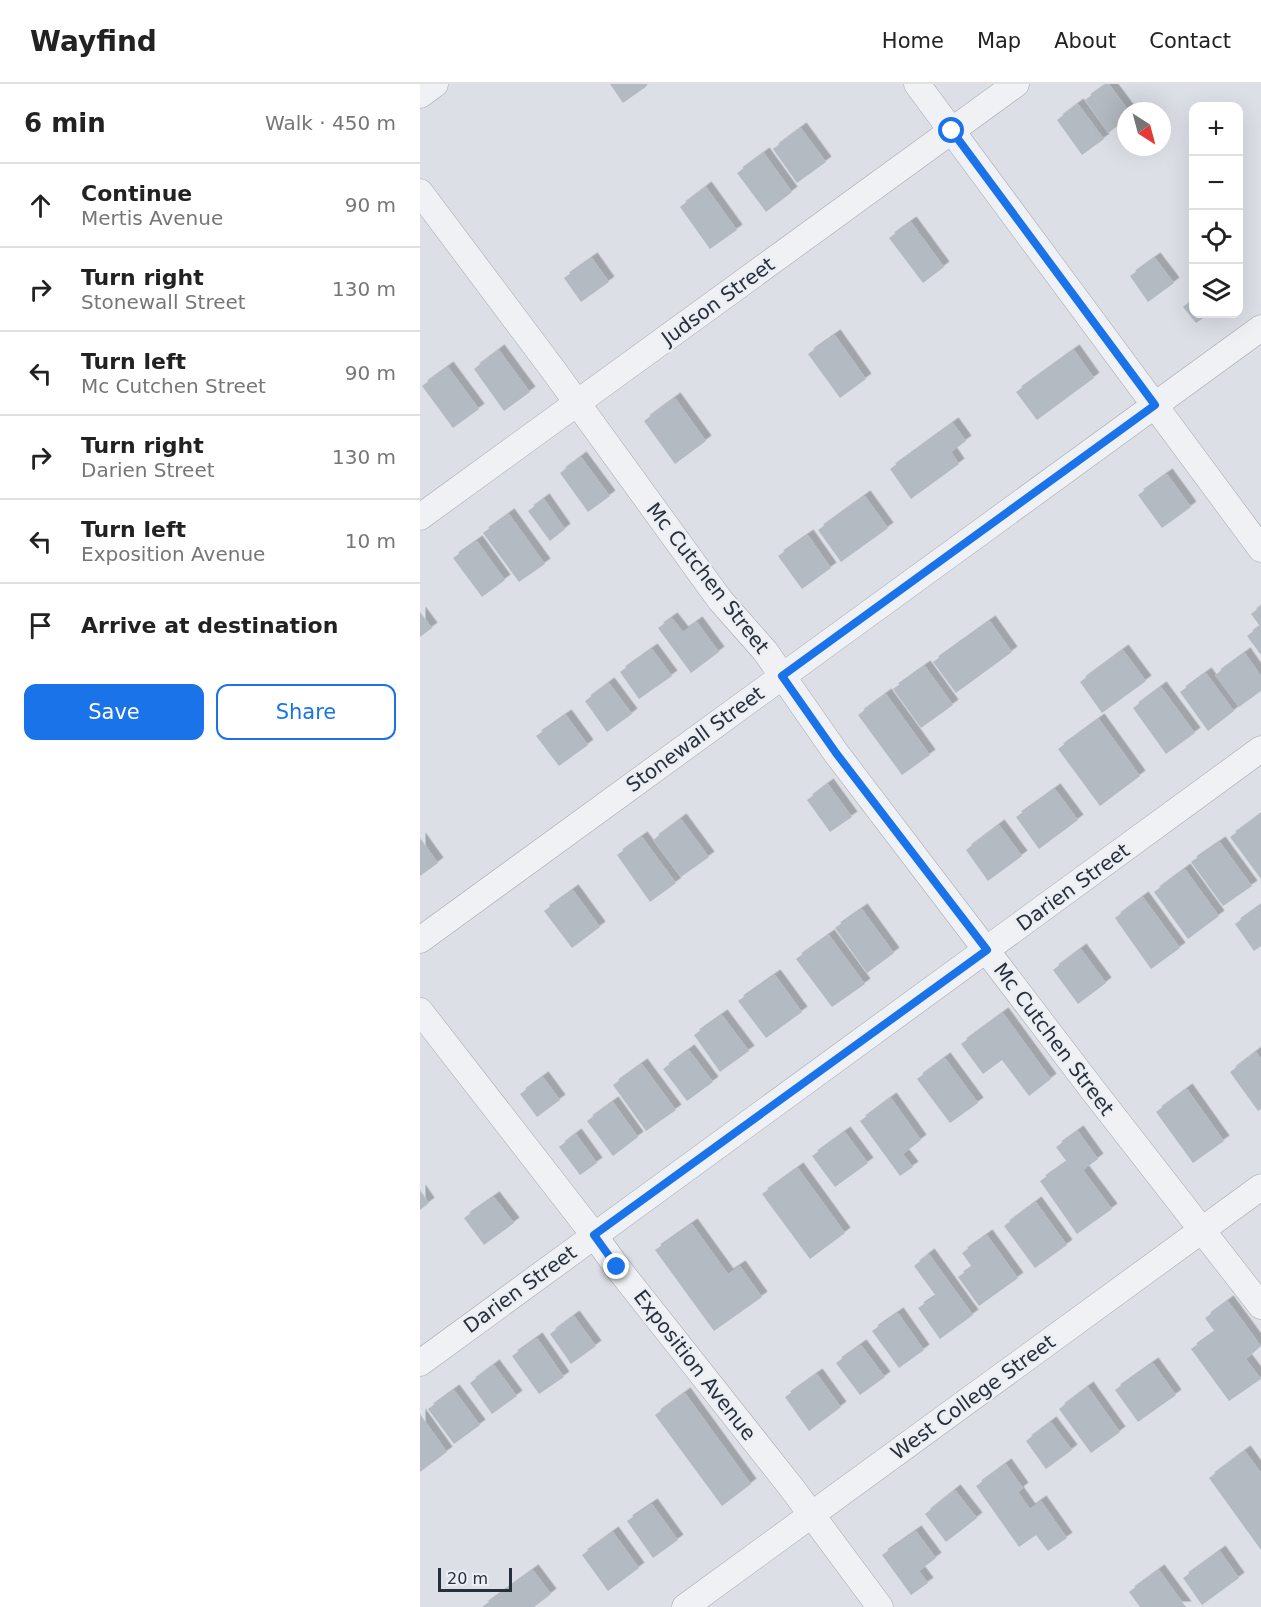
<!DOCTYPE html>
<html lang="en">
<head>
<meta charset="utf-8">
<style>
  body { margin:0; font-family:"DejaVu Sans",sans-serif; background:#f2f2f2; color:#222 }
  .controls { position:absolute; right:18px; top:18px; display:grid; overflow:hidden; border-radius:12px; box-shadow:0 6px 24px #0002 }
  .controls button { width:54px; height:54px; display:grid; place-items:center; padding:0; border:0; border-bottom:2px solid #e0e0e0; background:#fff; color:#222; font:30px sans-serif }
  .compass { position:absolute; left:697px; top:18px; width:54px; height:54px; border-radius:50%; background:#fff; box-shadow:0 6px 24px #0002; rotate:144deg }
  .scale { position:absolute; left:18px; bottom:15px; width:74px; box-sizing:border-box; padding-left:6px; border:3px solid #272f3b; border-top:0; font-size:16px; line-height:21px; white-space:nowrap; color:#272f3b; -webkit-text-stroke:4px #ebeff4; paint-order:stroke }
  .stop { position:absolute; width:18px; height:18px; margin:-14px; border:4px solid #1a73e8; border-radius:50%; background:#fff }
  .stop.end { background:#1a73e8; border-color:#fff; box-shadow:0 2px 6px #0008 }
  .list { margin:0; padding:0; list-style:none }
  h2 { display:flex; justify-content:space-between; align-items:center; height:78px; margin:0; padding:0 24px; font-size:26px }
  h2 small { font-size:20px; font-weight:400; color:#767676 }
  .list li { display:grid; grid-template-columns:39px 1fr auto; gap:18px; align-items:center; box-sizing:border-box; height:84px; padding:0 24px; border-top:2px solid #e0e0e0 }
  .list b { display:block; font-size:22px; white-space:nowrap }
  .list p { margin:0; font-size:20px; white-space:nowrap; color:#767676 }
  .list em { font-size:20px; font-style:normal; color:#767676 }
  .actions { display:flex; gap:12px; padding:18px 24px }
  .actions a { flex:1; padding:14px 0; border:2px solid #1a73e8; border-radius:12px; text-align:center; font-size:21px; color:#1a73e8 }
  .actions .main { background:#1a73e8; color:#fff }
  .icon { flex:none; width:33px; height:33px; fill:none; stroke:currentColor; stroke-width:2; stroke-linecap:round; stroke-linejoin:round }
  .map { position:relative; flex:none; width:841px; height:1523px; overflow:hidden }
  header { display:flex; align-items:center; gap:36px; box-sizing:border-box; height:84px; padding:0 30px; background:#fff; border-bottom:2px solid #e0e0e0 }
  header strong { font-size:28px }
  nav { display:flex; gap:33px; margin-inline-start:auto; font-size:21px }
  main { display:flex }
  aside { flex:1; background:#fff }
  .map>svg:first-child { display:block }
</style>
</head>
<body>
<header>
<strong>Wayfind</strong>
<nav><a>Home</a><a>Map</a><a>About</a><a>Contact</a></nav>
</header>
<main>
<aside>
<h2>6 min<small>Walk · 450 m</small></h2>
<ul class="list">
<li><svg class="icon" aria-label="ahead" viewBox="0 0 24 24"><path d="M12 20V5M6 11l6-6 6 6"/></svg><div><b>Continue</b><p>Mertis Avenue</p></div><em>90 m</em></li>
<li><svg class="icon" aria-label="right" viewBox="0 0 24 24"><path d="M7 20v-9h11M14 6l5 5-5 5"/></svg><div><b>Turn right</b><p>Stonewall Street</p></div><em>130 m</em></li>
<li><svg class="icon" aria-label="left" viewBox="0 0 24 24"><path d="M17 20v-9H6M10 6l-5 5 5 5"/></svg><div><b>Turn left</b><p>Mc Cutchen Street</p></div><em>90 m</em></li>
<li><svg class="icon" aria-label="right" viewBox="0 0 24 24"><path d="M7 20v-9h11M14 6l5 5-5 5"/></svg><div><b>Turn right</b><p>Darien Street</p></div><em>130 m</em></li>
<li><svg class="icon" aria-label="left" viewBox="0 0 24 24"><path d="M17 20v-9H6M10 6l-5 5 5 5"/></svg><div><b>Turn left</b><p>Exposition Avenue</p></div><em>10 m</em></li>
<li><svg class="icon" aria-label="arrive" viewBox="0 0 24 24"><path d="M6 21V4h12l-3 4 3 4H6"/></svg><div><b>Arrive at destination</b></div></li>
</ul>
<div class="actions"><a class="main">Save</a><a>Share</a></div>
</aside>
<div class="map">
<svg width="841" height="1523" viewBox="0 0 841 1523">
  <defs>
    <filter id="shadow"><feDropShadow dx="5.5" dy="-5.5" stdDeviation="0" flood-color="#0004"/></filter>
  </defs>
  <rect width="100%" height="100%" fill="#dce0e6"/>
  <!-- building -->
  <path fill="#b4bac2" filter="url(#shadow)" d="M190,0H225L227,2L203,19Z
    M687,0H689L709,27H706V36L688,49L665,16Z
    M658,20L684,55L662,71L637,36Z
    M381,44L406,78L377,99L353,65Z
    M344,69L372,108L346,128L317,89Z
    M286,103L317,146L290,165L260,123Z
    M491,138L524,183L503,199L469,154Z
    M172,174L189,198L161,218L144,194Z
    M735,174L754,199L728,218L710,192Z
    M774,214V230H789L776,239L763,223Z
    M415,251L446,295L420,314L388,270Z
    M79,266L110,308L84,327L54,285Z
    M654,266L674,294L617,336L596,308Z
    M28,283L59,325L33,344L2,302Z
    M255,314L286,357L255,380L224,337Z
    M533,339L546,357L531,368L539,380L491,415L470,385Z
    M161,373L190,412L168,428L140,389Z
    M747,390L771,423L742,444L718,411Z
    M445,412L468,444L421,478L398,446Z
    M124,415L145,445L130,457L108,427Z
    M89,430L125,480L99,498L63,449Z
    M388,451L411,484L382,505L358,472Z
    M57,457L85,496L62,513L33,474Z
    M841,522V571L827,552L840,542L831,530Z
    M0,528L12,544L0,553Z
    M252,534L263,548L277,538L299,568L271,589L238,544Z
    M570,537L592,568L536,609L513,578Z
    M232,565L252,592L219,615L200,588Z
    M703,566L726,597L682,629L660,598Z
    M825,569L841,592V607L819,623L795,591Z
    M505,582L533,621L501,644L473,605Z
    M786,589L814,627L788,647L760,608Z
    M189,599L212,630L187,648L165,617Z
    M741,603L775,649L746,670L713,624Z
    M466,610L510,671L482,691L438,631Z
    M146,631L168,661L139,682L116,652Z
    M679,635L720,692L680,722L638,665Z
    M408,700L432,733L410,748L387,716Z
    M635,705L658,736L619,765L596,733Z
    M841,730V795L810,753Z
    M261,735L289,773L261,793L233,756Z
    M579,741L602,772L568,797L546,766Z
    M222,753L256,799L230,818L197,771Z
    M0,754L18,779L0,792Z
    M800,758L832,802L803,822L771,778Z
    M765,785L799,832L768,855L734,808Z
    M153,806L180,843L152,864L124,827Z
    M723,813L760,864L731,885L695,834Z
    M841,821V862L834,867L815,840Z
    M442,825L474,869L447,889L415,844Z
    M409,851L445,900L412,923L376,875Z
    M661,865L686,899L658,920L633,886Z
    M355,891L382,928L346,954L318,917Z
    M583,929L631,995L609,1012L582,976L563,990L541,960Z
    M302,931L329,967L300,988L274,951Z
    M269,966L293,998L267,1017L243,985Z
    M836,968L841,975V1025L838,1027L810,988Z
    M525,974L558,1019L530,1039L497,995Z
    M222,980L256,1026L226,1047L193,1001Z
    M123,993L140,1016L117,1033L100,1010Z
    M767,1005L804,1057L773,1079L736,1028Z
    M471,1014L501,1056L483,1070L493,1083L480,1092L440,1037Z
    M193,1018L218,1053L193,1072L167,1037Z
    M658,1047L678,1075L663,1086L692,1125L657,1150L620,1097L647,1078L636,1063Z
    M425,1048L448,1079L415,1103L392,1072Z
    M156,1050L177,1079L160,1091L139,1063Z
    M378,1084L425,1149L390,1175L342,1110Z
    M0,1106L9,1119L0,1126Z
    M74,1113L94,1139L64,1161L44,1134Z
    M616,1118L647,1161L615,1184L584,1142Z
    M272,1140L308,1190L320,1182L342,1213L294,1247L235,1166Z
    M567,1151L598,1194L559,1222L538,1193L552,1183L542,1169Z
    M509,1170L553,1231L520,1255L498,1224L516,1212L494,1182Z
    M808,1217L841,1262L826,1275L841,1295L809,1317L771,1265L795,1248L785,1234Z
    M478,1229L504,1266L479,1284L452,1247Z
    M154,1232L176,1262L151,1280L130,1250Z
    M117,1254L144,1293L119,1310L92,1272Z
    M441,1261L465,1293L440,1311L416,1279Z
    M733,1279L756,1311L718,1338L695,1306Z
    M74,1281L97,1312L72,1330L50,1299Z
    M397,1290L421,1323L389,1347L365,1313Z
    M668,1303L700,1348L671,1369L639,1325Z
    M34,1306L60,1341L34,1360L8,1325Z
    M265,1309L331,1400L302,1422L235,1331Z
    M0,1330L27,1368L0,1388Z
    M631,1338L652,1366L626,1385L606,1357Z
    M825,1367L841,1389V1466L789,1394Z
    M586,1380L603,1404L598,1408L610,1425L621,1417L647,1454L628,1467L616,1451L599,1463L556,1402Z
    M535,1406L557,1434L526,1458L505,1430Z
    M232,1420L258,1456L233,1474L207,1437Z
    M496,1447L516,1474L499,1487L508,1499L491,1511L462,1471Z
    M193,1448L219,1484L188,1507L162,1471Z
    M800,1467L819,1494L782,1521L763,1494Z
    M113,1486L131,1510L114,1523H62Z
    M739,1486L766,1523H720L709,1508Z"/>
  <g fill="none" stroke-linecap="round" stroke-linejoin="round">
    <defs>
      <path id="street" d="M497,0L841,465
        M0,11L15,0
        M0,108L134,287L300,516L345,567L416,669L672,1005L841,1222
        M0,433L596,0
        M0,856L841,244
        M0,927L174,1151L197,1183L371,1403L460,1523
        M0,1279L841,665
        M265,1523L841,1103"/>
    </defs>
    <!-- street casing -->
    <use href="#street" stroke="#a2a7af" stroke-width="27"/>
    <!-- street -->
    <use href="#street" stroke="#eff1f4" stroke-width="26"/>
  </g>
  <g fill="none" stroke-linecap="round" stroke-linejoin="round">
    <!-- route -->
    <path stroke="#1a73e8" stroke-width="8" d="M197,1183L174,1151L567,866L416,669L362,592L735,321L532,47"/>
  </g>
  <g text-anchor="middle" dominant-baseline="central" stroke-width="5" stroke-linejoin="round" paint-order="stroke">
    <!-- street labels -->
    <g font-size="20" fill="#272f3b" stroke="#ebeff4">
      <text transform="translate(298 217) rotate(-36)">Judson Street</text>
      <text transform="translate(288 494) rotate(52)">Mc Cutchen Street</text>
      <text transform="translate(275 655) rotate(-36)">Stonewall Street</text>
      <text transform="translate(653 803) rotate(-36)">Darien Street</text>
      <text transform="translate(634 955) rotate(53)">Mc Cutchen Street</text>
      <text transform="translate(100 1205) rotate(-36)">Darien Street</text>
      <text transform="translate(275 1281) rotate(52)">Exposition Avenue</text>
      <text transform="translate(553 1313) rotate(-36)">West College Street</text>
    </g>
  </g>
</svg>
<div class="controls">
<button>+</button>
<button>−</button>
<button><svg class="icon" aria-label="locate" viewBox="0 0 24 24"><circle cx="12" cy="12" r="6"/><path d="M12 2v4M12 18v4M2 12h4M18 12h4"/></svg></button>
<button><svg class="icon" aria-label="layers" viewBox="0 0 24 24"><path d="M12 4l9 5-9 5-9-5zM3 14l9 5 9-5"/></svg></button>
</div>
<svg class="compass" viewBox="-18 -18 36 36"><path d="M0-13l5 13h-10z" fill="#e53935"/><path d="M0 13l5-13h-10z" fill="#767676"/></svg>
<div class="scale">20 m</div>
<div class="stop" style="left:532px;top:47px"></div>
<div class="stop end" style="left:197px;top:1183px"></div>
</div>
</main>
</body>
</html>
